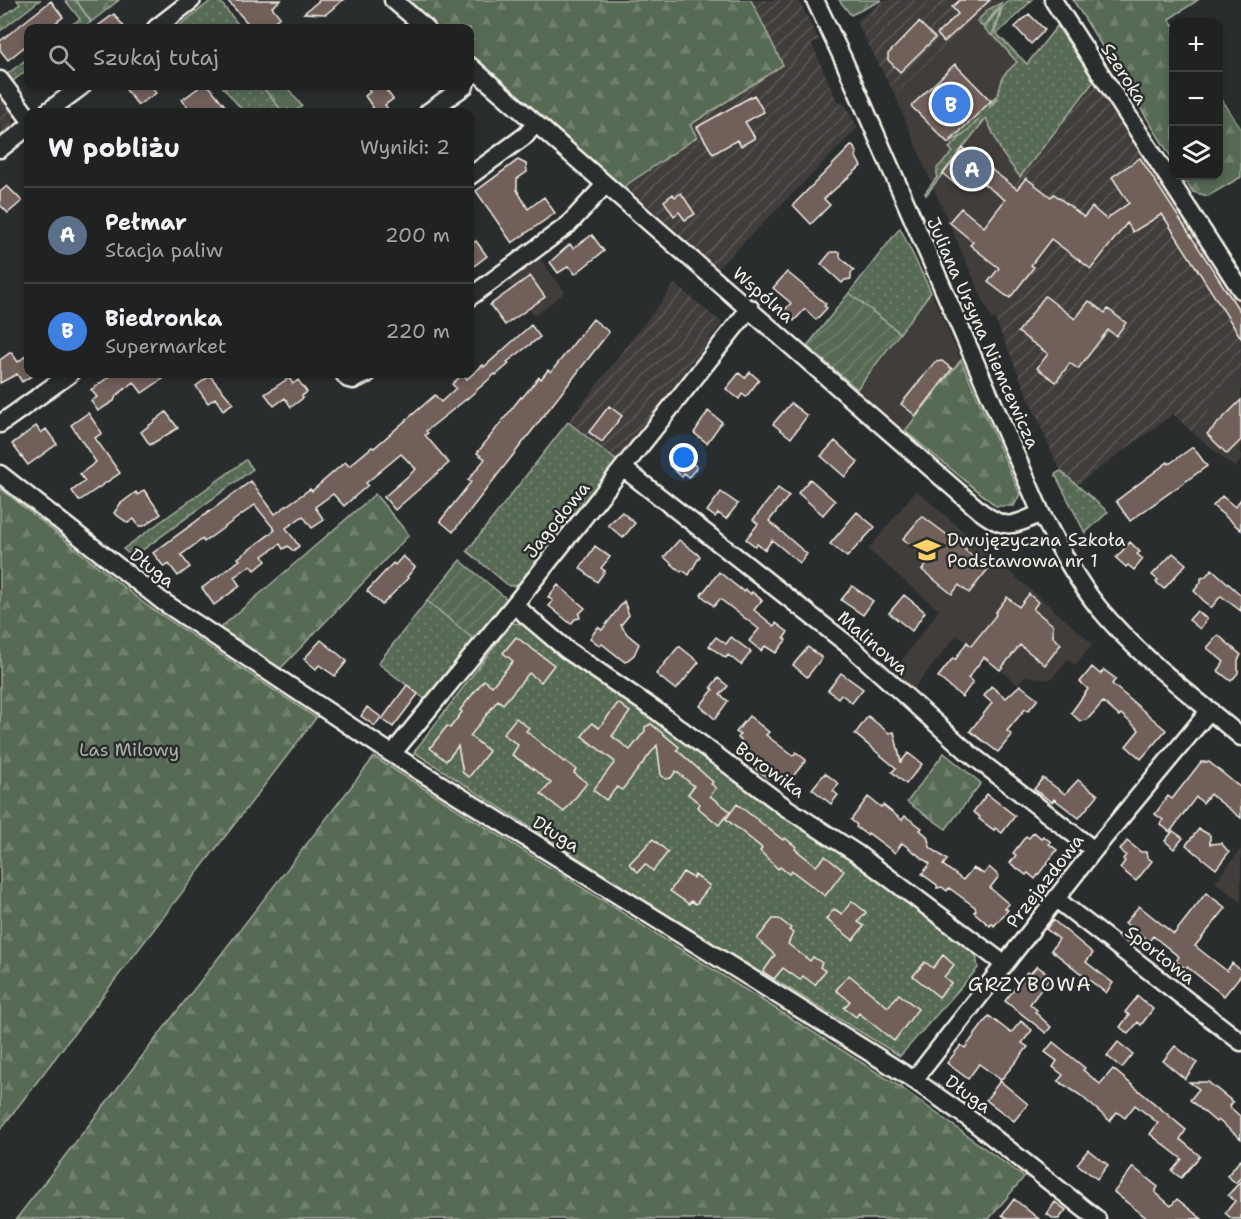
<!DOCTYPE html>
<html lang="pl">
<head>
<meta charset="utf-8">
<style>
  body { margin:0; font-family:"Shantell Sans",sans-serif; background:#2d2f2f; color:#f1f3f6 }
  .controls { position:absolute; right:18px; top:18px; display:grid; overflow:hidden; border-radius:12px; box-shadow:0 3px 9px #0003 }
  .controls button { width:54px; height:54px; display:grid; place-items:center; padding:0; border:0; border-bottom:2px solid #3d3f40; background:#202222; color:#f1f3f6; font:30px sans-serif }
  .you { position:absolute; left:684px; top:458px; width:21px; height:21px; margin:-15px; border:4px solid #fff; border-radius:50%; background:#1a73e8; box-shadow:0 0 0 9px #1a73e833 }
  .badge { display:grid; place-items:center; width:39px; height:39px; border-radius:50%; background:#b45309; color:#fff; font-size:20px; font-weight:700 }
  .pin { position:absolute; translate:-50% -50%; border:3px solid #fff; box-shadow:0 2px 6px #0006 }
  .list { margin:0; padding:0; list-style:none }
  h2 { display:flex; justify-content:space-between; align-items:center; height:78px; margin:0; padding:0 24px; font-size:26px }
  h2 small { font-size:20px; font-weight:400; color:#a2a4a5 }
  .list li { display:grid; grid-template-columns:39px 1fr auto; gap:18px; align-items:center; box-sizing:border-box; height:96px; padding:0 24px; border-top:2px solid #3d3f40 }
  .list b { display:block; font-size:22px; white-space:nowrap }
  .list p { margin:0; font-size:20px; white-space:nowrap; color:#a2a4a5 }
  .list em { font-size:20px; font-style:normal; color:#a2a4a5 }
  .icon { flex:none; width:33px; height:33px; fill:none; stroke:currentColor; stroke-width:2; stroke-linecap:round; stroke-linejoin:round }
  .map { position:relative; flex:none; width:1241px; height:1219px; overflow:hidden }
  .search { position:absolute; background:#202222; box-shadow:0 3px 9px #0003; left:24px; top:24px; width:450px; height:66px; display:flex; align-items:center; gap:15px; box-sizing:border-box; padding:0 21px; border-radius:12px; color:#a2a4a5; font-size:22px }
  .panel { position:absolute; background:#202222; box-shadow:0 3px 9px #0003; left:24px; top:108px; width:450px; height:270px; border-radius:12px }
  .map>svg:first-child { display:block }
</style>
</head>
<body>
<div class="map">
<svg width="1241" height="1219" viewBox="0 0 1241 1219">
  <defs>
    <pattern id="industrial-furrows" width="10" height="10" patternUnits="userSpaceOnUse" patternTransform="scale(1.5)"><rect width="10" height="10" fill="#3f3c3b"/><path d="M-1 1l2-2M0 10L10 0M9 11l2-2" fill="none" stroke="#5b5957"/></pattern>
    <pattern id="grass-dots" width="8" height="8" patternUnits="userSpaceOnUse" patternTransform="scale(1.5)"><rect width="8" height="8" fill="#576a55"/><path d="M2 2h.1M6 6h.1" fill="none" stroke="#70806d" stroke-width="1.8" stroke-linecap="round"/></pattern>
    <pattern id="forest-firs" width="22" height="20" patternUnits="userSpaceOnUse" patternTransform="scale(1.5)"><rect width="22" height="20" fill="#576a55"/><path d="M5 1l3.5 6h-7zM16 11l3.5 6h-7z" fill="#70806d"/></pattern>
    <pattern id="garden-furrows" width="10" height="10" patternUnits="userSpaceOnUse" patternTransform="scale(1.5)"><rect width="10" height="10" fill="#576a55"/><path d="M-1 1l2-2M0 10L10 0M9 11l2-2" fill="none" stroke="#70806d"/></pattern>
  </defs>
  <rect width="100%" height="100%" fill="#2a2d2e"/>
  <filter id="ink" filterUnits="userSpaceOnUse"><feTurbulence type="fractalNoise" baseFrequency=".0167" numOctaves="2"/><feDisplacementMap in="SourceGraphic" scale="12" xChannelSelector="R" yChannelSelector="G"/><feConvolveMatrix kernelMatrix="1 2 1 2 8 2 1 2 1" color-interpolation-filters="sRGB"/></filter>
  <g filter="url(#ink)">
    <!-- built -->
    <path fill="#3f3c3b" d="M991,0H1032L997,33L1028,64L1002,153L1020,177L1002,202L1053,242L992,320L933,187L895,95Z
      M539,257L565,292L534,316L507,281Z
      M931,292L961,360L905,431L857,389Z
      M1241,373V460L1235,468L1192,432Z
      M916,490L1093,644L1075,665L1068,659L1052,678L1048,680L1025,676L1017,684L957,635L913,689L893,672L939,610L868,550Z
      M1241,849V902L1215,882Z"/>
    <!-- industrial -->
    <path fill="url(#industrial-furrows)" d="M751,0H799L819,40L812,44L837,101L846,106L858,128L718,268L625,186L697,137L690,125L782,65Z
      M885,0H991L895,95L856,21Z
      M1094,81L1241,304V373L1192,432L1173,414L1077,485L1061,471L1056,462L994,317L1053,242L1001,201Z
      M0,96L14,113L12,128L0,137Z
      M675,284L722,323L617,461L568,422Z"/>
    <!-- grass -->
    <path fill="url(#grass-dots)" stroke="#a6ae9e" stroke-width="1.5" d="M17,0H40L0,31V19L20,4Z
      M65,0H76L91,22L82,28H67L80,19Z
      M212,0H219L241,28H178L177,27Z
      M1008,0H1032L997,34L1027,64L1057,26L1094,81L1020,177L1002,153L986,118L926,195L925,193L937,177V168L953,152L949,148L980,119L963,135L948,143L997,95L989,108L997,99L1003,76L1017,62L994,36L1002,8Z
      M1001,3H1002L983,27L977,21L989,9Z
      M1001,7L992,36L984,28Z
      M28,58V69L13,81L7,74Z
      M222,86H262L283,112H244Z
      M900,228L931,292L900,333L849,293Z
      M568,422L617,461L517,586H509L467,551Z
      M246,460L253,469L133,557L123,549Z
      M1061,471L1108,512L1085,533L1055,474Z
      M427,601L475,640L426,700L378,663Z
      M512,623L522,624L561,658L670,729L779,813L898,893L976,954L978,968L900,1056L775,980L772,983L414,752Z"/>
    <!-- forest -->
    <path fill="url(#forest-firs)" stroke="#a6ae9e" stroke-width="1.5" d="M76,0H119L91,22Z
      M400,0H751L783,65L690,125L697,137L625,186L620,192L470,61V28H432Z
      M839,0H882L851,15Z
      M1073,0H1198L1169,19L1174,26L1173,160Z
      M262,86H286L302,106L294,112H283Z
      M1219,95L1241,129V177L1208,196L1193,192L1183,176H1218Z
      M961,360L1020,494L1014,506H996L905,431Z
      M0,488L145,604L316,718L0,1130Z
      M375,494L409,535L280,669L218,630Z
      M944,753L981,783L946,829L907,802Z
      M374,757L899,1086L1024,1177L989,1219H16Z"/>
    <!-- garden -->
    <path fill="url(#garden-furrows)" stroke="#a6ae9e" stroke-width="1.5" d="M849,293L900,333L857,389L807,346Z
      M460,560L507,599L475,640L427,601Z"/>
    <!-- building -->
    <path fill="#715e5a" stroke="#f4f1e8" stroke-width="1.5" d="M227,0H281L272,7L280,17L265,28H252Z
      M320,0H343L326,14L304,13Z
      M960,0H990L944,42L937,34L958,14L952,7Z
      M51,1L63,17L49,28H28V44L8,60L0,50V41Z
      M114,14L125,28H95Z
      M1029,14L1045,30L1031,44L1015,27Z
      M919,22L935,38L900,72L888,60V54Z
      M955,64L991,101L948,143L911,106Z
      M123,86H150L156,93L138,105Z
      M201,86H209L230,112H192L182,100Z
      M374,86H383L393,99L385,105L390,112H376L365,96L370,92L368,89Z
      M754,95L764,112L745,122L755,138L741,146L737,140L713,154L697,127Z
      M852,145L857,152L856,157L861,166L824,199L830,205L811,224L793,205Z
      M963,148L1017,189L1026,178L1051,197L1054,194L1084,217L1092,207L1106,219L1129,203L1112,177L1140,158L1241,313V338L1162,214L1133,232L1127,223L1091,269L1051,239L1031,265L1034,267L1010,298L1005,295L988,282L999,268L970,245L973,242L949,222L961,208L984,227L1005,200L964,169L954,183L943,174Z
      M518,160L526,164L527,172L517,179V190L528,209L544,197L555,213L512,243L476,191Z
      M7,186L22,201L8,213L0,205V192Z
      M681,193L695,214L685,220L679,212L674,216L664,201L673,194L675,197Z
      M592,235L604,251L575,274L569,266L558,273L550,262L570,244L573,248Z
      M476,241L487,256L470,269V245Z
      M831,252H840V257L854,270L851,273V279L845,280L842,283L821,264Z
      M787,272L826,304L824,306L827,308L816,320L805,309L794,321L784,311L791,303L773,288Z
      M530,276L545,297L505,325L490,305Z
      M1045,296L1075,319L1089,301L1105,313L1108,309L1126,323L1116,336L1108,330L1078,369L1070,363L1056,382L1037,368L1048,354L1018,332Z
      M593,319L609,332L453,532L440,521L471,482L468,480L485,459L477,453L521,397L522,398L539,377L541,379L548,370L551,372Z
      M531,325L540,337L507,362L509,364L496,375L495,374L469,397L426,431L428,433L425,435L449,463L395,510L384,497L416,469L401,454L366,483L368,485L344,506L333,494L315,507L324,520L312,528L303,516L286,528L299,546L293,551L288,546L283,549L280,544L263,556L266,561L255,570L251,565L234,577L240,586L214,605L202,588L240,560L238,558L275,530L255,505L204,542L202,539L200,541L181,555L190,567L178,576L169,564L164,567L153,553L251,481L275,514L310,489L312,491L345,462L349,466L372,447L374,448L435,395L441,402L456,388L452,384L463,374L467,379L483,365L484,367Z
      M11,352L18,362L28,354V374L33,375L22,382L17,374L0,383V360Z
      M942,361L952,369L916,416L901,404L935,362Z
      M750,372L759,380L746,397L742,394L739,399L726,389L739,373L745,378Z
      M113,374H170L142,393L134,382L116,396L114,401L98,411L91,401L97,397L91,390Z
      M210,376L233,403L223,410L215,398L208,403L196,386Z
      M289,378L293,384L298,380L307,392L302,396L303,398L291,407L285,398L274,406L265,394Z
      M1241,400V440L1227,454L1207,434Z
      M791,403L807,416L791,438L773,424Z
      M609,406L622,416L602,442L589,432Z
      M708,411L722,422L707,443L694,433Z
      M166,412L178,428L150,445L141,432Z
      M88,413L102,433L95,438L120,473L79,501L72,491L85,481L80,474L96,462L71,425Z
      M36,426L41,433L46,429L57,444L28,465L12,444Z
      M835,441L858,462L845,477L821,456Z
      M1193,447L1207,466L1130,521L1116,501L1168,462L1169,464Z
      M677,450L680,452L682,450L693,459L691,462L697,467L689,477L684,473L682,477L669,465L671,462L670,460Z
      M810,479L835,501L823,515L798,493Z
      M778,488L789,496L769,521L807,554L800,563L772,540L765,550L757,544L755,546L746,539L758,524L753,520Z
      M144,490L161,514L144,526H139L134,519L128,523L114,513L120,504L136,492L138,495Z
      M721,492L738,504L726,519L718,513L715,517L707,511Z
      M1222,496L1235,507L1241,499V530L1213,506Z
      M622,512L635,523L623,538L608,525Z
      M857,512L875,527L847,557L830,544Z
      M922,516L966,549L965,550L988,569L969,593L959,585L952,594L922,570L930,561L903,539Z
      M679,540L700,556L689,575L682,570L681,572L664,557Z
      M1130,542L1140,552L1137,554L1143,559L1134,570L1128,565L1126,567L1116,558Z
      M595,546L610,557L601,568L605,571L597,582L580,568Z
      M1173,553L1186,564L1164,589L1156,582L1158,580L1152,575Z
      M403,556L415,567L407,577L408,578L382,605L367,591L393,563L395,565Z
      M1212,569L1241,595V611L1221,596L1211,608L1194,591L1201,582V578L1205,577Z
      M719,572L744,592L745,589L751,594L752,592L762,600L754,610L774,626L776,623L788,632L784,638L786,640L776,653L765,646L761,651L749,641L759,629L720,599L714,606L701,595Z
      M558,585L585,608L579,614L580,618L575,619L571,624L549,606L553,601L548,597Z
      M852,586L873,601L863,615L841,600Z
      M1029,594L1038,602L1033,609L1053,625V637L1061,644L1045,665L1020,645L1000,670L984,657L968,678L973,682L962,697L938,677L953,658L955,660L967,642L971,646L996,615L995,613L1007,597L1019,607Z
      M904,595L925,612L912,631L889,613Z
      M624,601L629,615L621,625L627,634L639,644L634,655L625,662L602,644L600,646L590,638L598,627L602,630Z
      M1197,611L1207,619L1200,629L1189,620Z
      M1218,635L1241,655L1238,660V673L1231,681L1218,671L1224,662L1207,648Z
      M516,637L554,665L541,682L529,673L503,704L498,700L470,736L489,751L469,777L463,773L458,746L446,761L430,748L447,726L450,728L462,712L460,710L484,680L492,686L513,661L503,653Z
      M716,637L726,644L731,637L751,652L741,665L728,655L726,658L709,646Z
      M321,640L347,661L335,676L319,665L316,669L304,659Z
      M679,646L699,662L676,690L656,674Z
      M808,647L822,658L807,677L793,665Z
      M1092,667L1100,674L1104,670L1116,679L1112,684L1166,730L1141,759L1126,746L1139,730L1121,714L1119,716L1103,702L1087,720L1080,721L1071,713L1088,689L1080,682Z
      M841,673L863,689L852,703L841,694L838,698L828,690Z
      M718,678L728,686L720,695L728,701L715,719L700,706L713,690L711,687Z
      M407,685L418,694L393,727L382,719Z
      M1020,685L1038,699L1028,711L1025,709L1007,731L1012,735L998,752L970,731L992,703L984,696L991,686L1006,698Z
      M618,703L630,712L612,736L630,750L645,731V727L651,724L679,747L677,750L713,782L711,784L716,788L710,796L730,811L719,825L697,807L700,804L688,794L694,786L676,771L671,778L666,779L661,775L657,745L622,790L617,787L606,800L593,790L615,762L582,736L592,723L599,728Z
      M367,707L381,717L375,726L361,716Z
      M749,716L769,732L766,735L788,752L793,756L796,752L806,760L787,784L773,772L768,778L756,769L760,763L738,745L741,740L738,738L740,735L736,732Z
      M868,716L889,733L894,732L901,762L908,753L922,764L906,784L892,772L896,768L855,734Z
      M516,718L529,728L526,731L564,762L565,761L576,769L574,773L587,783L564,812L541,794L551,783L532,768L512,755L518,745L503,734Z
      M1201,762H1209L1241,788V818L1210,794L1203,803L1196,797L1170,832L1160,824L1163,820L1155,814L1168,796L1172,799Z
      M825,773L839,784L833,791L838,795L831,804L812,789Z
      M1043,778L1065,794L1078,780L1098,795L1079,818L1054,799L1052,802L1034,789Z
      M987,794L1015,816L1002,833L995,828L994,830L979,819L980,817L973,812Z
      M868,797L881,807L883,805L902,820L905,816L922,828L920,830L927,836L930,847L947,860L943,865L963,880L973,868L984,874L989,867L999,876L990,888L1009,904L1005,908L1008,910L994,926L992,923L990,926L974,912L976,910L975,907L949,888L947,891L942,887L937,888V885L922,874L930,864L902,843L895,853L868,833L867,835L856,827L857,825L851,820Z
      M737,804L783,840L785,838L796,847L795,849L816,866L825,856L844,871L825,896L792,871L789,874L780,867L778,869L760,851L762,848L726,819Z
      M1199,829L1210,835V844L1221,843L1229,852L1216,869L1186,845Z
      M1173,831L1183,838L1174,849L1165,841Z
      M1034,832L1041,838L1043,836L1051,842L1049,844L1057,850L1035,879L1028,873L1026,875L1010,863L1016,855L1013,853L1020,844L1026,836L1029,838Z
      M653,839L668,852L653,871L645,864L638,872L629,864Z
      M1127,841L1141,852H1146L1147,857L1152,861L1136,881L1120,868L1125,861L1123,859L1126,855L1120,850Z
      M683,872L693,878L695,875L710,886L696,904L691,901L689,904L670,891Z
      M1206,893L1226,908L1195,946L1227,971L1232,963L1241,970V975L1224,996L1187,967L1186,969L1176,961L1179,957L1153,936L1149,941L1125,923L1139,906L1174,934Z
      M852,901L866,912L858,922L864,926L853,940L826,919L834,909L842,914Z
      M773,919H779L791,928L789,930L793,933L788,944L810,961L813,957L822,963L820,967L825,971L815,985L803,976L800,980L783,968L774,979L763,972L775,955L757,939Z
      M1053,920L1093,953L1086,962L1113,983L1106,993L1051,950L1059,939L1046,929Z
      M943,955L954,965L944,977L951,983L939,997L913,976L925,962L933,968Z
      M1037,966L1051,976L1030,1004L1037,1010L1035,1012L1051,1027L1046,1033L1005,1001L1027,972L1030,974Z
      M849,975L888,1007L899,994L918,1009L894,1041L859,1013L856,1017L844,1008L850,1001L836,990Z
      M1138,996L1153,1009L1141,1025L1138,1022L1128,1034L1120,1027L1129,1015L1125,1012Z
      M989,1016L1011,1033L1021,1021L1032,1030L1022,1043L1028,1047L1001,1080L979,1064L968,1079L947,1063L961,1045L965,1048Z
      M1053,1042L1085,1068L1083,1070L1100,1084L1113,1069L1186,1130L1180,1139L1200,1156L1181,1178L1172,1171L1182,1159L1150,1134L1158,1123L1135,1105L1125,1118L1117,1112L1110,1121L1080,1095L1058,1081L1063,1075L1053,1067L1057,1061L1045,1052Z
      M1118,1042L1133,1054L1122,1068L1107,1056Z
      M1175,1046L1197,1063L1185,1079L1163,1061Z
      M1000,1081L1028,1104L1014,1121L986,1100Z
      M1189,1082H1208L1233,1102L1230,1106L1231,1108L1241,1117V1139L1218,1120L1216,1122L1190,1100L1199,1089Z
      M1088,1150L1108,1165L1097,1179L1077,1164Z
      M1241,1159V1177L1236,1183L1227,1176Z
      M1133,1167L1158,1187L1155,1192L1171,1206L1177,1199L1202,1219H1148L1114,1192Z
      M1241,1181V1219H1232L1225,1213L1235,1201L1228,1195Z
      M1014,1199L1039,1219H1008L1002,1215Z
      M1055,1202L1066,1210L1059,1219H1054L1047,1214Z"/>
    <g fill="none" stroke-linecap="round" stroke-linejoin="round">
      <defs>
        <path id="minor" d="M393,0L426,28
          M815,0L844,61L1041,513C1058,545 1075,578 1098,607C1139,657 1193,696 1241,737
          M1053,0L1241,290
          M156,28L192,0
          M470,66L980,511C1006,531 1013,526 1041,513
          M0,80L28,117
          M47,112L82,86
          M428,112L465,86
          M0,149L28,127
          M470,176L526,135L535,124
          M470,297L568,225L605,185
          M344,374L348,379L353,380L367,374
          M0,424L70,374
          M623,468L851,647L969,753L1094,850
          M0,474L162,601L392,754L914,1080L971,1120L1097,1219
          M514,605L567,650L658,712L785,807L856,853L1004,964
          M392,754L514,605L750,308
          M1056,899L1241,1042
          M914,1080L1094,850L1210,710"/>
      </defs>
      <!-- minor casing -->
      <use href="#minor" stroke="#f4f1e8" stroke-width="21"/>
      <!-- minor -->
      <use href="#minor" stroke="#2a2d2e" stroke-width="16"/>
    </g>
  </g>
  <!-- icons -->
  <defs>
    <symbol id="school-bare" viewBox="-9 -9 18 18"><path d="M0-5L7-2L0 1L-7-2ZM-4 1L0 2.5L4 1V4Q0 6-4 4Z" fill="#ffd166" stroke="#2a2d2e" stroke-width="2.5" paint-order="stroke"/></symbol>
  </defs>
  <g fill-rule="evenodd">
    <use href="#school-bare" x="908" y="531" width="38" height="38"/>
  </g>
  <g text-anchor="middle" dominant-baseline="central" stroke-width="5" stroke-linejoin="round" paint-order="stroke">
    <!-- street labels -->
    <g font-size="18" fill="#f4f1e8" stroke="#2a2d2e">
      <text transform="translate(1124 74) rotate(57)">Szeroka</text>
      <text transform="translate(763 295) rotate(41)">Wspólna</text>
      <text transform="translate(983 333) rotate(66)">Juliana Ursyna Niemcewicza</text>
      <text transform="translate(557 520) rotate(-51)">Jagodowa</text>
      <text transform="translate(152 568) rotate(38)">Długa</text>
      <text transform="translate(873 643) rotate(41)">Malinowa</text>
      <text transform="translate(770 770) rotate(36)">Borowika</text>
      <text transform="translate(556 834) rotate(32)">Długa</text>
      <text transform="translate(1045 881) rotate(-52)">Przejazdowa</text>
      <text transform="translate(1160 955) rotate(38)">Sportowa</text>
      <text transform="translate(968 1094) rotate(36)">Długa</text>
    </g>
    <!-- poi labels -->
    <g font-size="18" fill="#f4f1e8" stroke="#2a2d2e" text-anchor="start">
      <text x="947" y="540">Dwujęzyczna Szkoła<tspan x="947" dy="21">Podstawowa nr 1</tspan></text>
    </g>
    <!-- park labels -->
    <g font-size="18" fill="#adb4a6" stroke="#2a2d2e">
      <text x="129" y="750">Las Milowy</text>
    </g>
    <!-- neighbourhood labels -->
    <g font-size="20" letter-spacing="1.5" fill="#f4f1e8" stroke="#2a2d2e">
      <text x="1030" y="984">GRZYBOWA</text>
    </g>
  </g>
</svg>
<div class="controls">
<button>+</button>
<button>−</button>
<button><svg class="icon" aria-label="layers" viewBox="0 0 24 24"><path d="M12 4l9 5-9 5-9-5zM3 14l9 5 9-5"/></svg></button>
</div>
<div class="you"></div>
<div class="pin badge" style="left:972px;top:169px;background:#5c6f8a">A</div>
<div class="pin badge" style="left:951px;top:104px;background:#3f7fe0">B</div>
<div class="search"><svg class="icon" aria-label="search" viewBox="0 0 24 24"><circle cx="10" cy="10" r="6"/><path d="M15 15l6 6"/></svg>Szukaj tutaj</div>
<section class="panel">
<h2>W pobliżu<small>Wyniki: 2</small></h2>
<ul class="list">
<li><span class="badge" style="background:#5c6f8a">A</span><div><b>Pełmar</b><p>Stacja paliw</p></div><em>200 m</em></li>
<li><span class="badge" style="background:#3f7fe0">B</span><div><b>Biedronka</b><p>Supermarket</p></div><em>220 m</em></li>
</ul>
</section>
</div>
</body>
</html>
